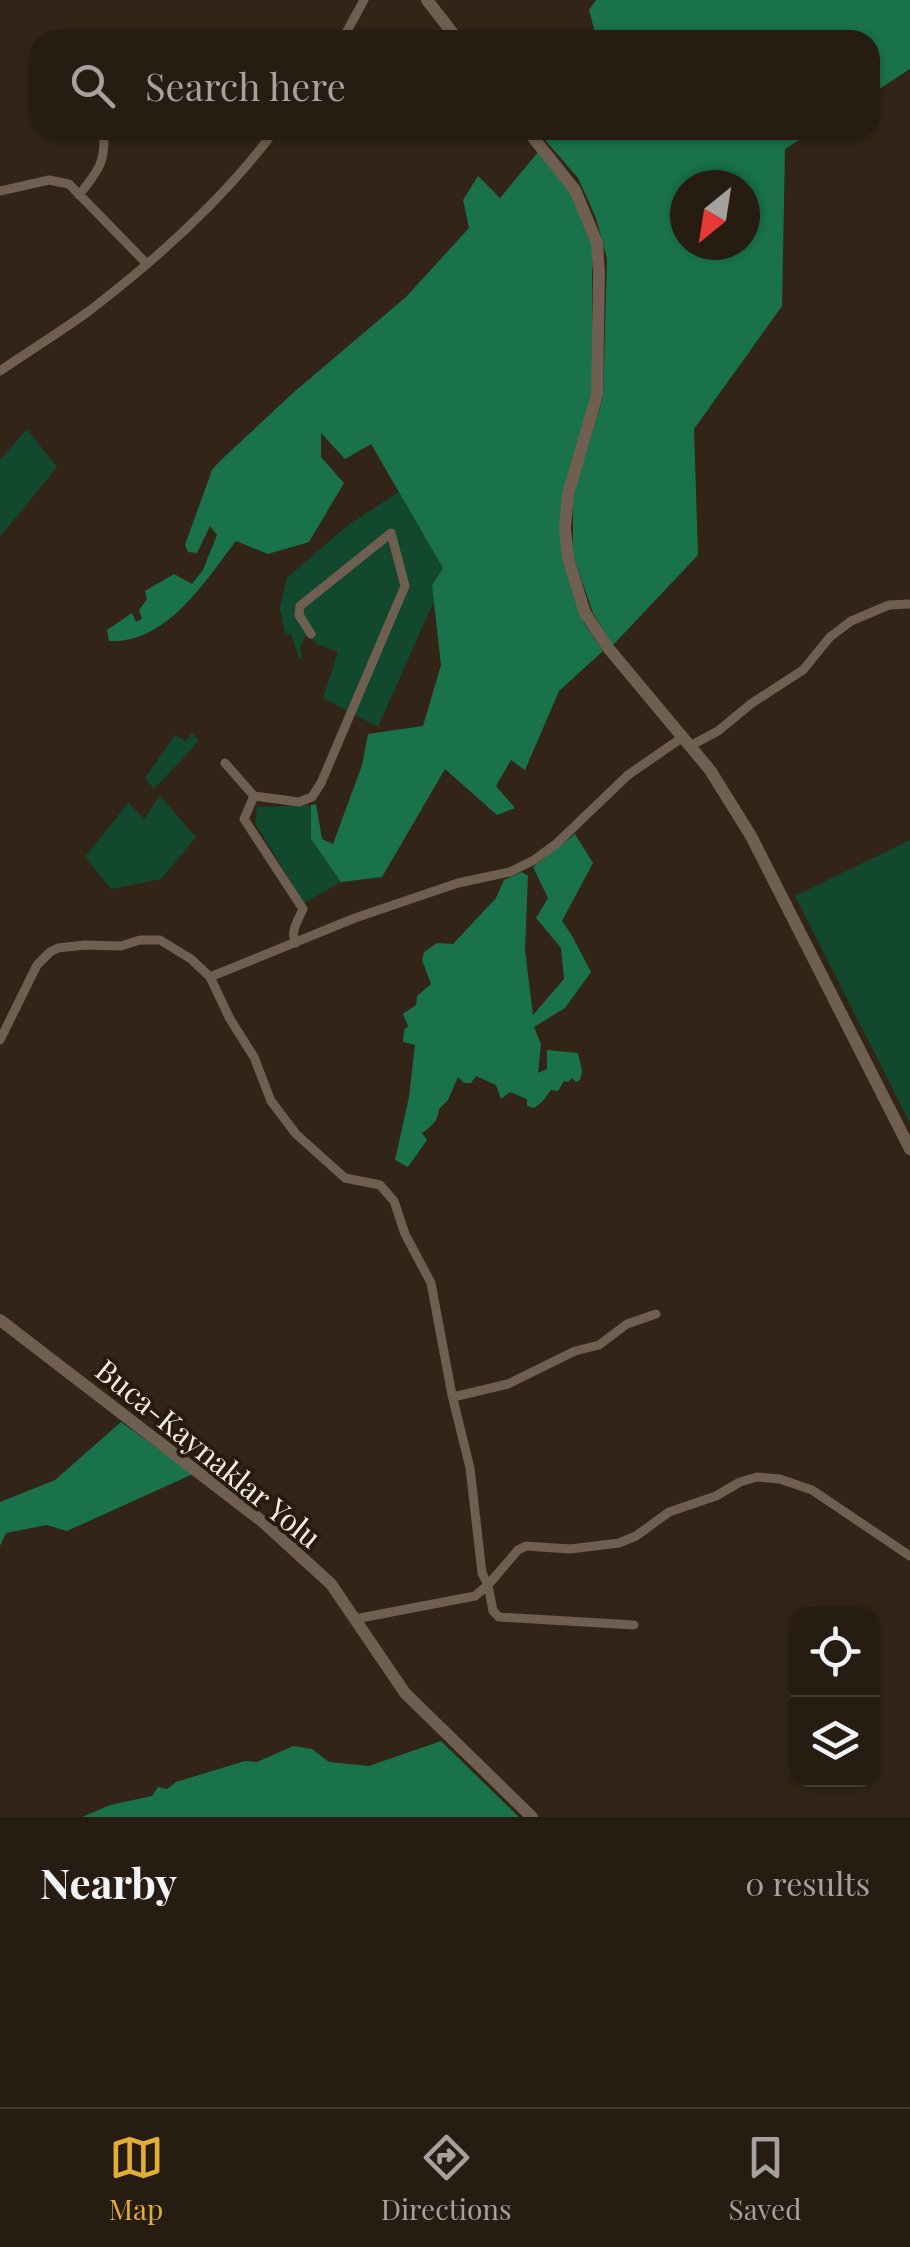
<!DOCTYPE html>
<html lang="en">
<head>
<meta charset="utf-8">
<style>
  body { margin:0; font-family:"Playfair Display",serif; background:#32291f; color:#f1f3f6 }
  .controls { position:absolute; right:30px; bottom:30px; display:grid; overflow:hidden; border-radius:20px; box-shadow:0 2px 8px #0004 }
  .controls button { width:90px; height:90px; display:grid; place-items:center; padding:0; border:0; border-bottom:2px solid #423a31; background:#261c11; color:#f1f3f6; font:50px sans-serif }
  .compass { position:absolute; left:670px; top:170px; width:90px; height:90px; border-radius:50%; background:#261c11; box-shadow:0 2px 8px #0004; rotate:210deg }
  .list { margin:0; padding:0; list-style:none }
  h2 { display:flex; justify-content:space-between; align-items:center; height:130px; margin:0; padding:0 40px; font-size:42px }
  h2 small { font-size:32px; font-weight:400; color:#a4a19f }
  .icon { flex:none; width:55px; height:55px; fill:none; stroke:currentColor; stroke-width:2; stroke-linecap:round; stroke-linejoin:round }
  .map { position:relative; flex:none; width:910px; height:1817px; overflow:hidden }
  .search { position:absolute; background:#261c11; box-shadow:0 2px 8px #0004; left:30px; right:30px; top:30px; height:110px; display:flex; align-items:center; gap:25px; box-sizing:border-box; padding:0 35px; border-radius:30px; color:#a4a19f; font-size:38px }
  .sheet { height:290px; background:#261c11 }
  nav { display:flex; justify-content:space-around; align-items:center; box-sizing:border-box; height:140px; border-top:2px solid #423a31; background:#261c11; font-size:28px; color:#a4a19f }
  nav a { display:grid; justify-items:center; gap:5px }
  nav .on { color:#e3ae35 }
  .map>svg:first-child { display:block }
</style>
</head>
<body>
<div class="map">
<svg width="910" height="1817" viewBox="0 0 910 1817">
  <rect width="100%" height="100%" fill="#322517"/>
  <!-- green -->
  <path fill="#12482d" d="M27,429L57,467L0,537V460Z
    M399,492L443,568L432,584L434,601L378,727L323,698L338,652L317,644L306,635L300,647L302,657L299,659L291,634L285,635L280,608L287,578L348,525Z
    M192,733L199,741L154,789L145,778L175,735L186,741Z
    M160,796L196,837L161,879L111,889L85,857L128,803L144,819Z
    M311,805V839L341,882L304,903L255,823L257,807Z
    M910,840V1123L795,896Z"/>
  <!-- forest -->
  <path fill="#197249" fill-rule="evenodd" d="M596,0H910V69L870,95V40H597L589,10Z
    M555,130H815L785,149L782,306L694,429L698,555L613,645L593,613L573,555V494L603,397L607,259L596,218L578,178L545,140ZM685,185H745V245H685Z
    M538,152L574,196L592,244V394L562,495L571,587L584,623L603,651L559,691L525,770L511,760L496,786L515,808L497,815L445,769L382,877L341,882L311,839V805L316,804L322,839L333,844L362,765L368,734L423,726L441,665L432,585L443,568L371,444L345,459L321,433V457L344,483L309,542L268,554L236,541C205,581 167,644 109,641L107,630L132,613L136,622L142,619L139,610L147,599L145,591L174,574L192,584L203,570L217,535L210,526L197,553L188,552L185,545L212,470L219,462L294,392L406,297L469,228L463,200L478,176L500,198Z
    M575,834L593,863L562,921L571,934L591,972L565,1008L534,1027L541,1044L538,1073L547,1069V1050L578,1053L582,1071L580,1080L576,1082L572,1078L568,1082L564,1081L558,1091L551,1090L542,1102L534,1108L527,1106V1099L510,1092L501,1099L496,1085L476,1076L471,1083H464L458,1077L448,1100L439,1109C438,1121 432,1126 422,1133L427,1140L408,1167L395,1160L409,1097L415,1045L403,1042L404,1030L408,1026L403,1014L416,1005L417,996L431,984L422,960L424,952L437,943L453,944L496,898L504,880L522,872L528,876L525,950L533,1015L564,979L561,948L536,918L548,898L533,867Z
    M121,1422L193,1474L67,1531L47,1525L6,1533L0,1546V1502L55,1480Z
    M441,1741L519,1817H82L110,1805L152,1796L158,1787L167,1789L176,1782L245,1761L257,1762L293,1746L312,1749L329,1762L369,1766Z"/>
  <g fill="none" stroke-linecap="round" stroke-linejoin="round">
    <!-- street -->
    <path stroke="#6e5f50" stroke-width="9" d="M342,40L364,0
      M0,191L49,180L69,184L146,263
      M79,195C98,171 107,161 103,130
      M0,371C29,351 60,332 89,311C157,259 224,199 275,130
      M690,746L718,731L752,703L803,670L830,637L851,621L889,605L910,604
      M225,763L254,796L244,819L303,909C299,919 289,932 296,943
      M254,796L299,802L312,797L321,783L405,586L391,533L300,606L299,615L311,634
      M210,977L355,918L458,883L510,872L534,860L556,844L628,775L683,737
      M0,1040L37,965L50,952L58,948L85,945L121,946L140,940H160L191,959L210,977L230,1019L254,1057L271,1101L296,1134L345,1178L380,1185L394,1201L405,1234L431,1283L452,1395L470,1468L482,1573L488,1585L475,1596L355,1619
      M453,1397L508,1384L575,1351L599,1345L627,1324L656,1314
      M634,1625L499,1617L493,1611L488,1585L518,1550L526,1546L570,1549L619,1543L636,1536L669,1512L716,1496L740,1482L757,1477L780,1479L812,1490L910,1556"/>
    <!-- secondary -->
    <path stroke="#6e5f50" stroke-width="12" d="M427,0L458,40
      M527,130L575,190L597,243L599,274L597,395L568,494L565,528L568,558L585,613L609,649L710,770L751,836L910,1149
      M0,1320L263,1522L331,1584L405,1693L532,1817"/>
  </g>
  <g text-anchor="middle" dominant-baseline="central" stroke-width="8" stroke-linejoin="round" paint-order="stroke">
    <!-- street labels -->
    <g font-size="30" fill="#f5ece4" stroke="#281b0e">
      <text transform="translate(209 1453) rotate(39)">Buca-Kaynaklar Yolu</text>
    </g>
  </g>
</svg>
<div class="controls">
<button><svg class="icon" aria-label="locate" viewBox="0 0 24 24"><circle cx="12" cy="12" r="6"/><path d="M12 2v4M12 18v4M2 12h4M18 12h4"/></svg></button>
<button><svg class="icon" aria-label="layers" viewBox="0 0 24 24"><path d="M12 4l9 5-9 5-9-5zM3 14l9 5 9-5"/></svg></button>
</div>
<svg class="compass" viewBox="-18 -18 36 36"><path d="M0-13l5 13h-10z" fill="#e53935"/><path d="M0 13l5-13h-10z" fill="#a4a19f"/></svg>
<div class="search"><svg class="icon" aria-label="search" viewBox="0 0 24 24"><circle cx="10" cy="10" r="6"/><path d="M15 15l6 6"/></svg>Search here</div>
</div>
<section class="sheet">
<h2>Nearby<small>0 results</small></h2>
<ul class="list">
</ul>
</section>
<nav>
<a class="on"><svg class="icon" aria-label="map" viewBox="0 0 24 24"><path d="M3 6l6-2 6 2 6-2v14l-6 2-6-2-6 2zM9 4v14M15 6v14"/></svg>Map</a>
<a><svg class="icon" aria-label="directions" viewBox="0 0 24 24"><path d="M12 3l9 9-9 9-9-9zM9 14v-3h6M13 9l2 2-2 2"/></svg>Directions</a>
<a><svg class="icon" aria-label="saved" viewBox="0 0 24 24"><path d="M7 4h10v16l-5-4-5 4z"/></svg>Saved</a>
</nav>
</body>
</html>
